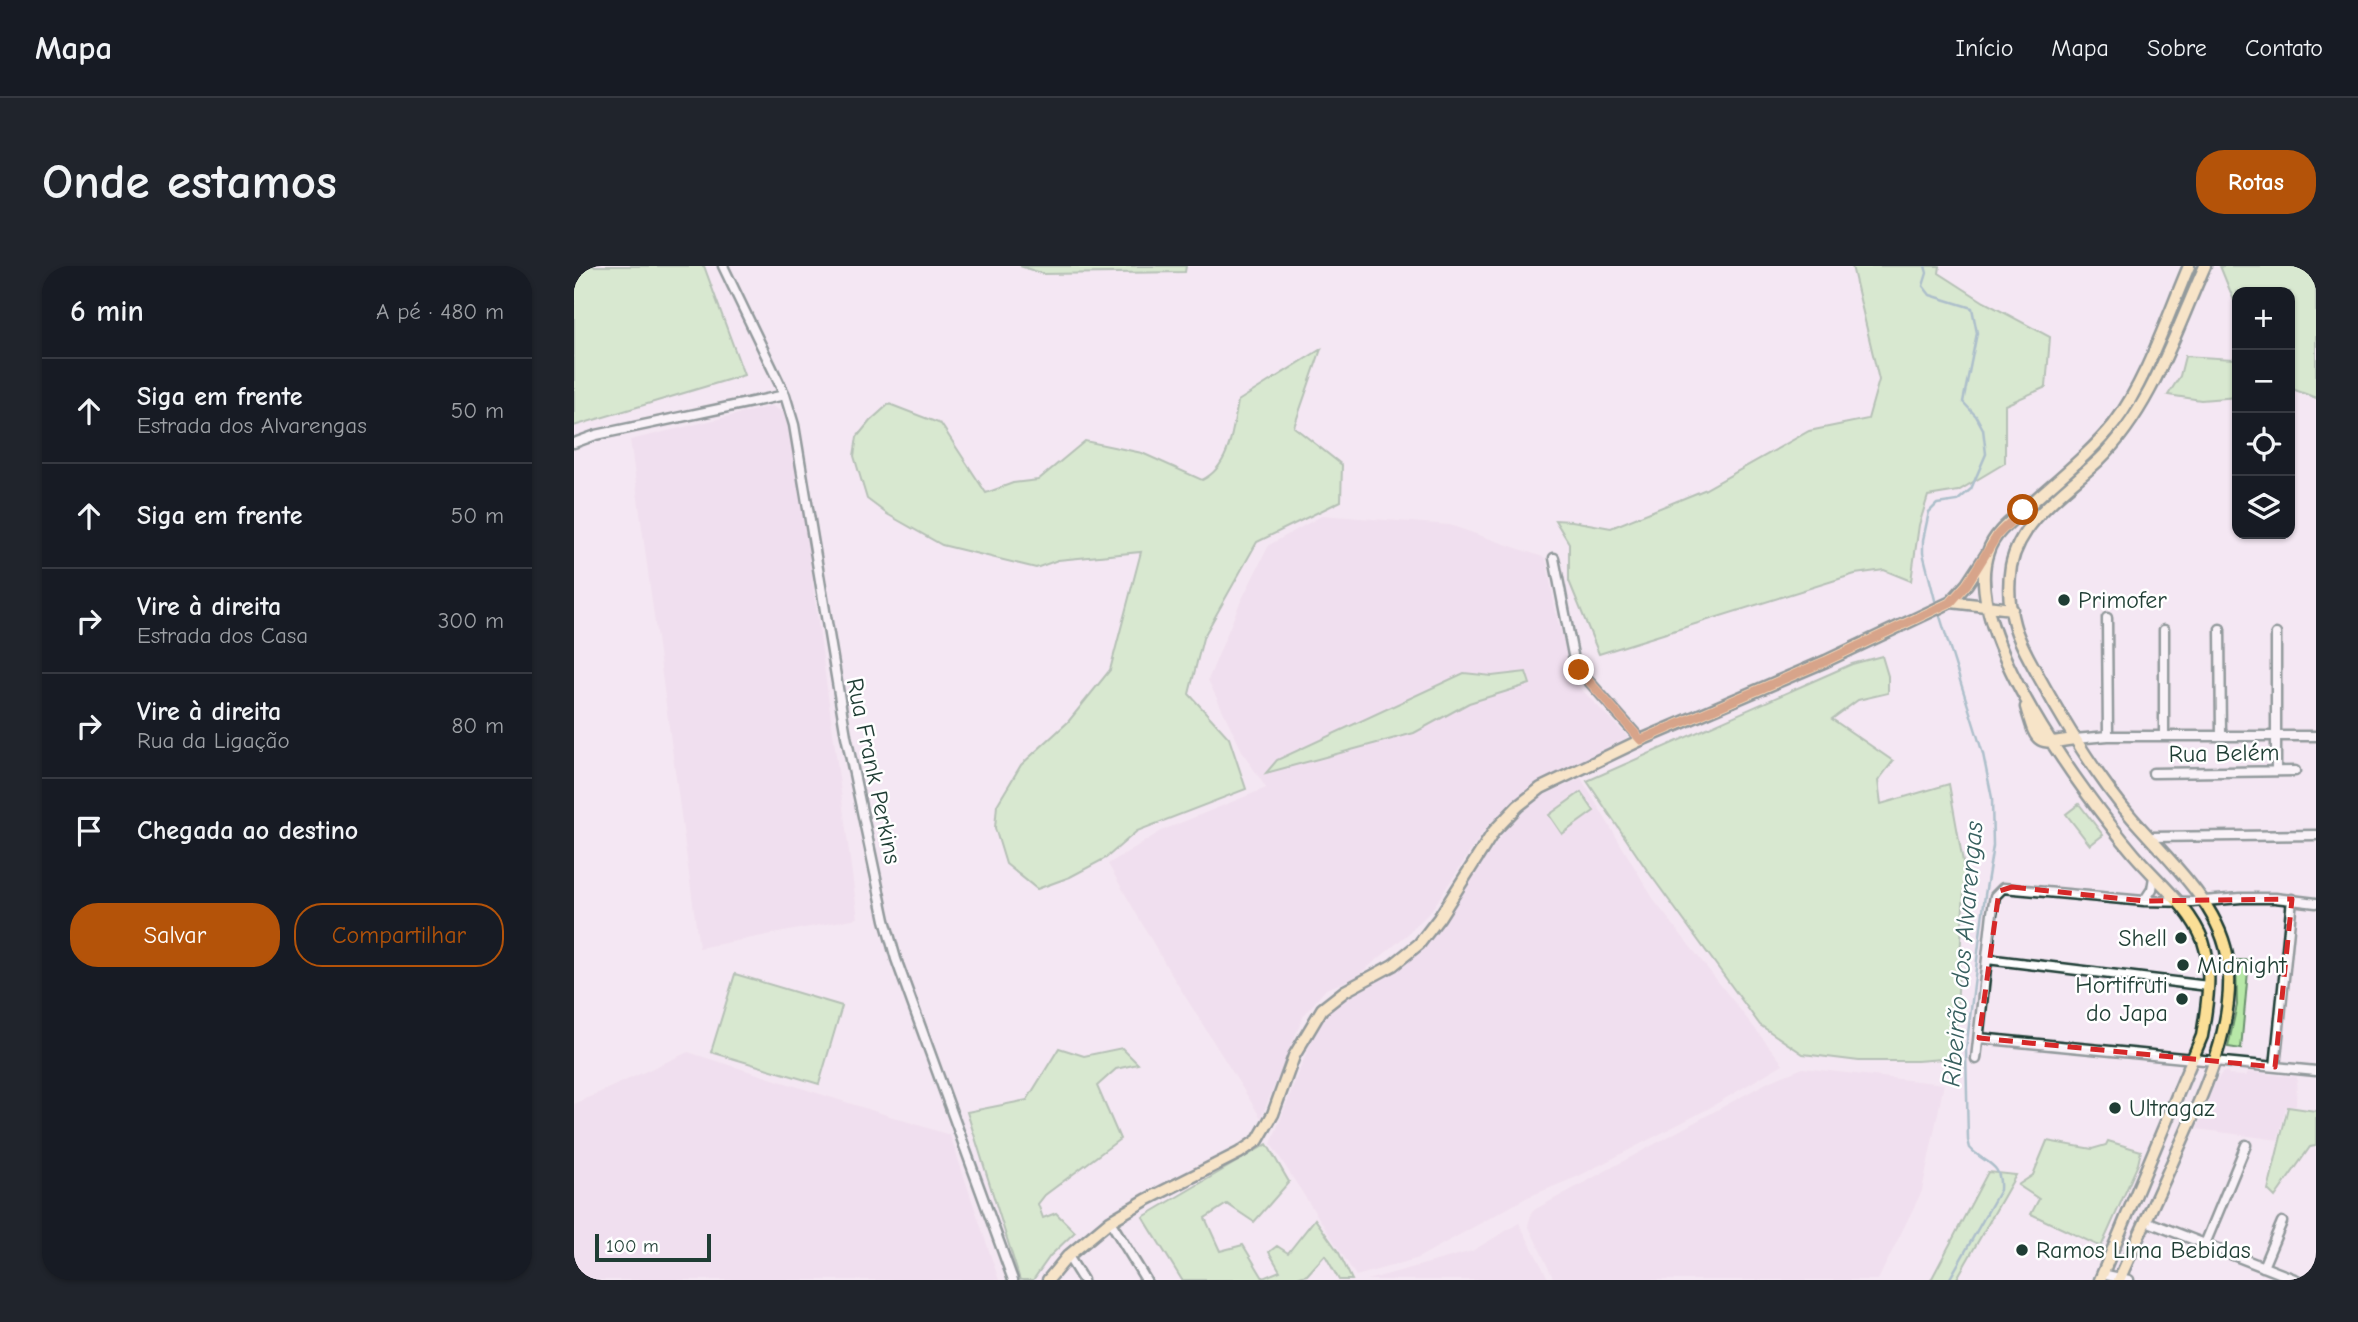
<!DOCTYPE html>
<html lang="pt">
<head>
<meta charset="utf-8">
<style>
  body { margin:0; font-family:"Comic Neue",sans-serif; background:#20242c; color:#f1f3f6 }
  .controls { position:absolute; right:21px; top:21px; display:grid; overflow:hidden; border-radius:14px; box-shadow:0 2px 5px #0004 }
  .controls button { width:63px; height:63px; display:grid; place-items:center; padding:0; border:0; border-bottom:2px solid #363941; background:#171b24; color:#f1f3f6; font:35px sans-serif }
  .scale { position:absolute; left:21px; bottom:18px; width:116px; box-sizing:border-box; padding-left:7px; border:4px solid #1f3d34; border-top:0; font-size:19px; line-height:24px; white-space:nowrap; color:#1f3d34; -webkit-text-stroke:5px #fff; paint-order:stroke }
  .stop { position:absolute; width:21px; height:21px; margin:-16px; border:5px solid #b45309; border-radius:50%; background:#fff }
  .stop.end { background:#b45309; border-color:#fff; box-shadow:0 2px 7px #0008 }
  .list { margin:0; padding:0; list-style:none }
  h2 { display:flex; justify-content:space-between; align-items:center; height:91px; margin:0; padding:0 28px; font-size:30px }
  h2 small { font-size:23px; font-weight:400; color:#9ea1a6 }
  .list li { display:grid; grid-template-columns:46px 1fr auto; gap:21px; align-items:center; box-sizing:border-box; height:105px; padding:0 28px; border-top:2px solid #363941 }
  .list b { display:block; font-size:26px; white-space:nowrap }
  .list p { margin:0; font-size:23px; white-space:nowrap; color:#9ea1a6 }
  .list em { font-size:23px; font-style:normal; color:#9ea1a6 }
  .actions { display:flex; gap:14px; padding:21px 28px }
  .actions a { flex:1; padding:16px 0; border:2px solid #b45309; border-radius:28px; text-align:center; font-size:24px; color:#b45309 }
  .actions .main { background:#b45309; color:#fff }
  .icon { flex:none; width:38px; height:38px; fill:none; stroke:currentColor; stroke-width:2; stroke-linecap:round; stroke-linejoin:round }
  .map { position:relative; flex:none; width:1742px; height:1014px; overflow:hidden; border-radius:28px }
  header { display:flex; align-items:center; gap:42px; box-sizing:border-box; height:98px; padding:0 35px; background:#171b24; border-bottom:2px solid #363941 }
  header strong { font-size:33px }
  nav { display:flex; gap:38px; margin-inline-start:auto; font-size:24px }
  .intro { display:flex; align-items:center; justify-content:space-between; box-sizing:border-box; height:168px; padding:0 42px }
  h1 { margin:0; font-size:49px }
  .button { padding:18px 32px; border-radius:28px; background:#b45309; color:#fff; font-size:24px; font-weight:700 }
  main { display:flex; gap:42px; padding:0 42px }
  aside { flex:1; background:#171b24; border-radius:28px; box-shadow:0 2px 5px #0004 }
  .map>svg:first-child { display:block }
</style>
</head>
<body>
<header>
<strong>Mapa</strong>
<nav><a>Início</a><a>Mapa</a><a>Sobre</a><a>Contato</a></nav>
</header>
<div class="intro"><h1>Onde estamos</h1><a class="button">Rotas</a></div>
<main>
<aside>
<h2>6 min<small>A pé · 480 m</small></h2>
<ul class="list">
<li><svg class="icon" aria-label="ahead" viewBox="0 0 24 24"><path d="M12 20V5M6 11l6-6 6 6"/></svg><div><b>Siga em frente</b><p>Estrada dos Alvarengas</p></div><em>50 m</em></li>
<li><svg class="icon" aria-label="ahead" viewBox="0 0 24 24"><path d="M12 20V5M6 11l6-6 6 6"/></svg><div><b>Siga em frente</b></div><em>50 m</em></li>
<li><svg class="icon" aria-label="right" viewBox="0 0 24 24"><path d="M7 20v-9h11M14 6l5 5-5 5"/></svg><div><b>Vire à direita</b><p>Estrada dos Casa</p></div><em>300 m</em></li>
<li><svg class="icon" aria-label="right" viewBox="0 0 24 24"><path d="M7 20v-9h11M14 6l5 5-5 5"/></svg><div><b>Vire à direita</b><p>Rua da Ligação</p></div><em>80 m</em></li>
<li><svg class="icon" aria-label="arrive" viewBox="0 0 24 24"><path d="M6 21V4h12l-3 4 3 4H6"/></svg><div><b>Chegada ao destino</b></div></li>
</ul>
<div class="actions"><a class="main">Salvar</a><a>Compartilhar</a></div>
</aside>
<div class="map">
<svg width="1742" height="1014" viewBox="0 0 1742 1014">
  <rect width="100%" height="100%" fill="#f4e7f3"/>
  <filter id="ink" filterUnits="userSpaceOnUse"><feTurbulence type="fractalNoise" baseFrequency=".0143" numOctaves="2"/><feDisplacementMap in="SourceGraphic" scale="14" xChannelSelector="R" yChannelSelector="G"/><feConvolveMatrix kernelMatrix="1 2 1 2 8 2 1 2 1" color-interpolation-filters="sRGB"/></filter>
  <g filter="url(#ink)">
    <!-- built -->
    <path fill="#ecd6eb" d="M198,140L212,148L222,192L284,652L125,682L56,174Z
      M749,249L876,259L972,292L983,352L1004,420L1054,471L960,518L914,559L857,645L834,668L781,712L752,723L730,749L687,852L594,703L534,598L589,564L692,522L669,487L634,414L664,341L695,279Z
      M1007,512L1082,637L1209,798L1132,844L1005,910L954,931L842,993L782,1010L697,878L724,807L750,745L848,683L925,573L933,558L964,532Z
      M114,786L376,869L425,1014H0V838Z
      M1229,802L1370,818L1348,925L1304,1014H980L954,959L958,945L1196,815Z
      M1653,805L1656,809L1672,810L1674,806L1723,811L1722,840L1712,841L1704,874L1623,863L1641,817L1648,807Z
      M945,957L975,1014H793L898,985Z"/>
    <!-- green -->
    <path fill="#b7e8a7" stroke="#6b926e" stroke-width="2" d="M0,0H130L170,109L0,160Z
      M446,0H612L611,6L469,8Z
      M1278,0H1366L1365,7L1410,36L1476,71L1472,121L1431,139V197L1384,225L1354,230L1345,259L1337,315L1310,304L1281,308L1025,388L995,315V277L981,254L998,255L1037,262L1130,224L1235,165L1294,153L1305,114Z
      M1646,0H1742V132L1716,122V26H1663V42Z
      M747,83L720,161L768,199L767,235L683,276L629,372L615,428L655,472L672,523L563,565L532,592L496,611L463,623L432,598L421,562L423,539L447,499L494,456L536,404L567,286L484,294L462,302L368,279L313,248L293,233L280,190L283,171L296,155L315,138L367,158L412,227L439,217L464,214L511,175L568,187L628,214C656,201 659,163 664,135Z
      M1663,87V131L1627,134L1594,129L1606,110L1611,90L1659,93Z
      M1308,390L1314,410V427L1284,434L1258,453L1319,495L1304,515L1307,538L1375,518L1391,607L1380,792L1343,795H1285L1229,788L1186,759L1073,604L1013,515L1278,398Z
      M952,406L956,418L895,437L840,467L692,507L703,494L890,407L918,410Z
      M1007,526L1020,545L988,568L975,549Z
      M1505,538L1529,569L1516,579L1492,548Z
      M1662,694H1675L1667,783L1654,781L1663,739Z
      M161,708L268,740L245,818L137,786Z
      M485,782L510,790L548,782L564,798L542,803L523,820L546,873L471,929L464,938L469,952L482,947L501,966L476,990L459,1014H446L393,846L453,834Z
      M1714,841L1742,845V880L1736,881L1701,931L1694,924Z
      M1473,875L1518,883L1532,879L1534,875L1567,885L1564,898L1527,981L1457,948L1465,933L1444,919L1459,909Z
      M693,878L715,916L680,956L653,938L631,952L646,985L669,979L689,1012L706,1005L695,986L703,980L714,987L741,953L765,987L778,1014H765L751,989L733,1009L714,1014H608L569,951Z
      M1414,906L1442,909L1382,1014H1357Z"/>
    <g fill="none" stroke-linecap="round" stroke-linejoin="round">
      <!-- stream -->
      <path stroke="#588f9b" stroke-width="2.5" d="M1351,0L1353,7L1349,20L1356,29L1398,42L1403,67L1389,136L1402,150L1409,163L1412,188L1397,223L1383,235L1363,238L1355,246L1349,274V287L1362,338
        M1364,344L1409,488L1418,532L1419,580L1411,629L1392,784L1394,874L1396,882C1411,899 1428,895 1426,924L1375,1014"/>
      <defs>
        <path id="minor" d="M149,0L211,129L220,159L272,470L311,654L322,693L439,1014
          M0,177L22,169L211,129
          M980,292L1000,394L1005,404L1067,474
          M1533,352L1534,470
          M1646,363L1647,470
          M1590,364V470
          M1501,473L1534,470H1742
          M1702,505V368
          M1579,507L1721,505
          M1575,571L1742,569
          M1570,635L1578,623L1580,611
          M1413,693L1634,720
          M1405,772L1742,805
          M1402,793L1418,647L1421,630L1429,622L1570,635L1618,636L1667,632H1701L1742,637
          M1701,801L1718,633
          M536,955L572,1014
          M1572,955L1723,1014
          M1631,978L1672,879
          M494,990L509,1014
          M1689,1001L1708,956
          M1528,1008L1555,1014"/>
        <path id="major" d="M1377,336L1438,343
          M1452,441C1463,478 1461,479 1501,473
          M474,1014L494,990L536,955L572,934L665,887L684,874L699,848L720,790L748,743L771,725L819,699L845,678L865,652L920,565L944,540L967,522L1067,474L1252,395L1377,336L1393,318L1414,286
          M1526,1014L1628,770C1633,740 1639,704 1629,675C1616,641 1583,615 1560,588C1511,530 1386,364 1414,286C1420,267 1437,255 1452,242C1480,216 1516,188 1540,158C1572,116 1594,49 1615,0
          M1545,1014C1564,971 1584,929 1603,886C1628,831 1662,759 1654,696C1648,640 1593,593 1558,552C1522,510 1492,460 1465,411C1456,394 1445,377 1440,358C1435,340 1434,319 1437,300C1446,254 1493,224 1525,194C1578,142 1601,66 1631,0"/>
      </defs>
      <!-- minor casing -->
      <use href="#minor" stroke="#1f3d34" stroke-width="13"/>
      <!-- major casing -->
      <use href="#major" stroke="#1f3d34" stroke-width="15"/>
      <!-- minor -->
      <use href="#minor" stroke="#fff" stroke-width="8"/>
      <!-- major -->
      <use href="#major" stroke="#fbdf96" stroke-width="10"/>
    </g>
  </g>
  <g fill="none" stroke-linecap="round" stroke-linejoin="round" filter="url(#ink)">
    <!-- route -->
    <path stroke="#b45309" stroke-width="9" d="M1005,404L1067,474L1252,395L1377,336L1393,318L1424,268L1449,244"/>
  </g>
  <!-- marked area -->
  <path d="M0 0H1742V1014H0ZM1438,621L1570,635L1718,633L1701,801L1405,772L1425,625Z" fill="#f4e7f3" fill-opacity=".55" fill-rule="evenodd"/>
  <path fill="none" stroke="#d62828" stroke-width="5" stroke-dasharray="14 9" stroke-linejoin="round" d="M1438,621L1570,635L1718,633L1701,801L1405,772L1425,625Z"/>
  <!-- markers -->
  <g fill="#1f3d34" stroke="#fff" stroke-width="2.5">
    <circle cx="1490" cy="334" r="7"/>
    <circle cx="1607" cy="672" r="7"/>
    <circle cx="1609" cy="699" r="7"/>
    <circle cx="1608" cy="733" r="7"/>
    <circle cx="1541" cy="842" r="7"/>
    <circle cx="1448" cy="984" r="7"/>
  </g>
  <g text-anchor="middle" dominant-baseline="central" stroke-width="5" stroke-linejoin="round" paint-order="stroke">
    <!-- poi labels -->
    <g font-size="24" fill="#1f3d34" stroke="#fff" text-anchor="start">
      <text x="1504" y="334">Primofer</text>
      <text x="1593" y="672" text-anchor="end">Shell</text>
      <text x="1623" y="699">Midnight</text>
      <text x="1594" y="719" text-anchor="end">Hortifruti<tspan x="1594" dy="28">do Japa</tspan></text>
      <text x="1555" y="842">Ultragaz</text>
      <text x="1462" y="984">Ramos Lima Bebidas</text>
    </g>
    <!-- street labels -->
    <g font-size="24" fill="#1f3d34" stroke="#fff">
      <text transform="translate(1650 487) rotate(-1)">Rua Belém</text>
      <text transform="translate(300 505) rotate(78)">Rua Frank Perkins</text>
    </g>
    <!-- water labels -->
    <g font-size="26" font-style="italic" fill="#375f5f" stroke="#fff">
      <text transform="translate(1389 688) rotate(-85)">Ribeirão dos Alvarengas</text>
    </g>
  </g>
</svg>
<div class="controls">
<button>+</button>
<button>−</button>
<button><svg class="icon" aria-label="locate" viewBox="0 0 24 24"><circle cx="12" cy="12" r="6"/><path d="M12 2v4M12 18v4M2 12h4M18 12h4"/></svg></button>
<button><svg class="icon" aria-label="layers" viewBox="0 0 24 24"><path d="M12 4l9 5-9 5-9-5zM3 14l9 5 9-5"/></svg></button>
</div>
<div class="scale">100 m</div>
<div class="stop" style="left:1449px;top:244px"></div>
<div class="stop end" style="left:1005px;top:404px"></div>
</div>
</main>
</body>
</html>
